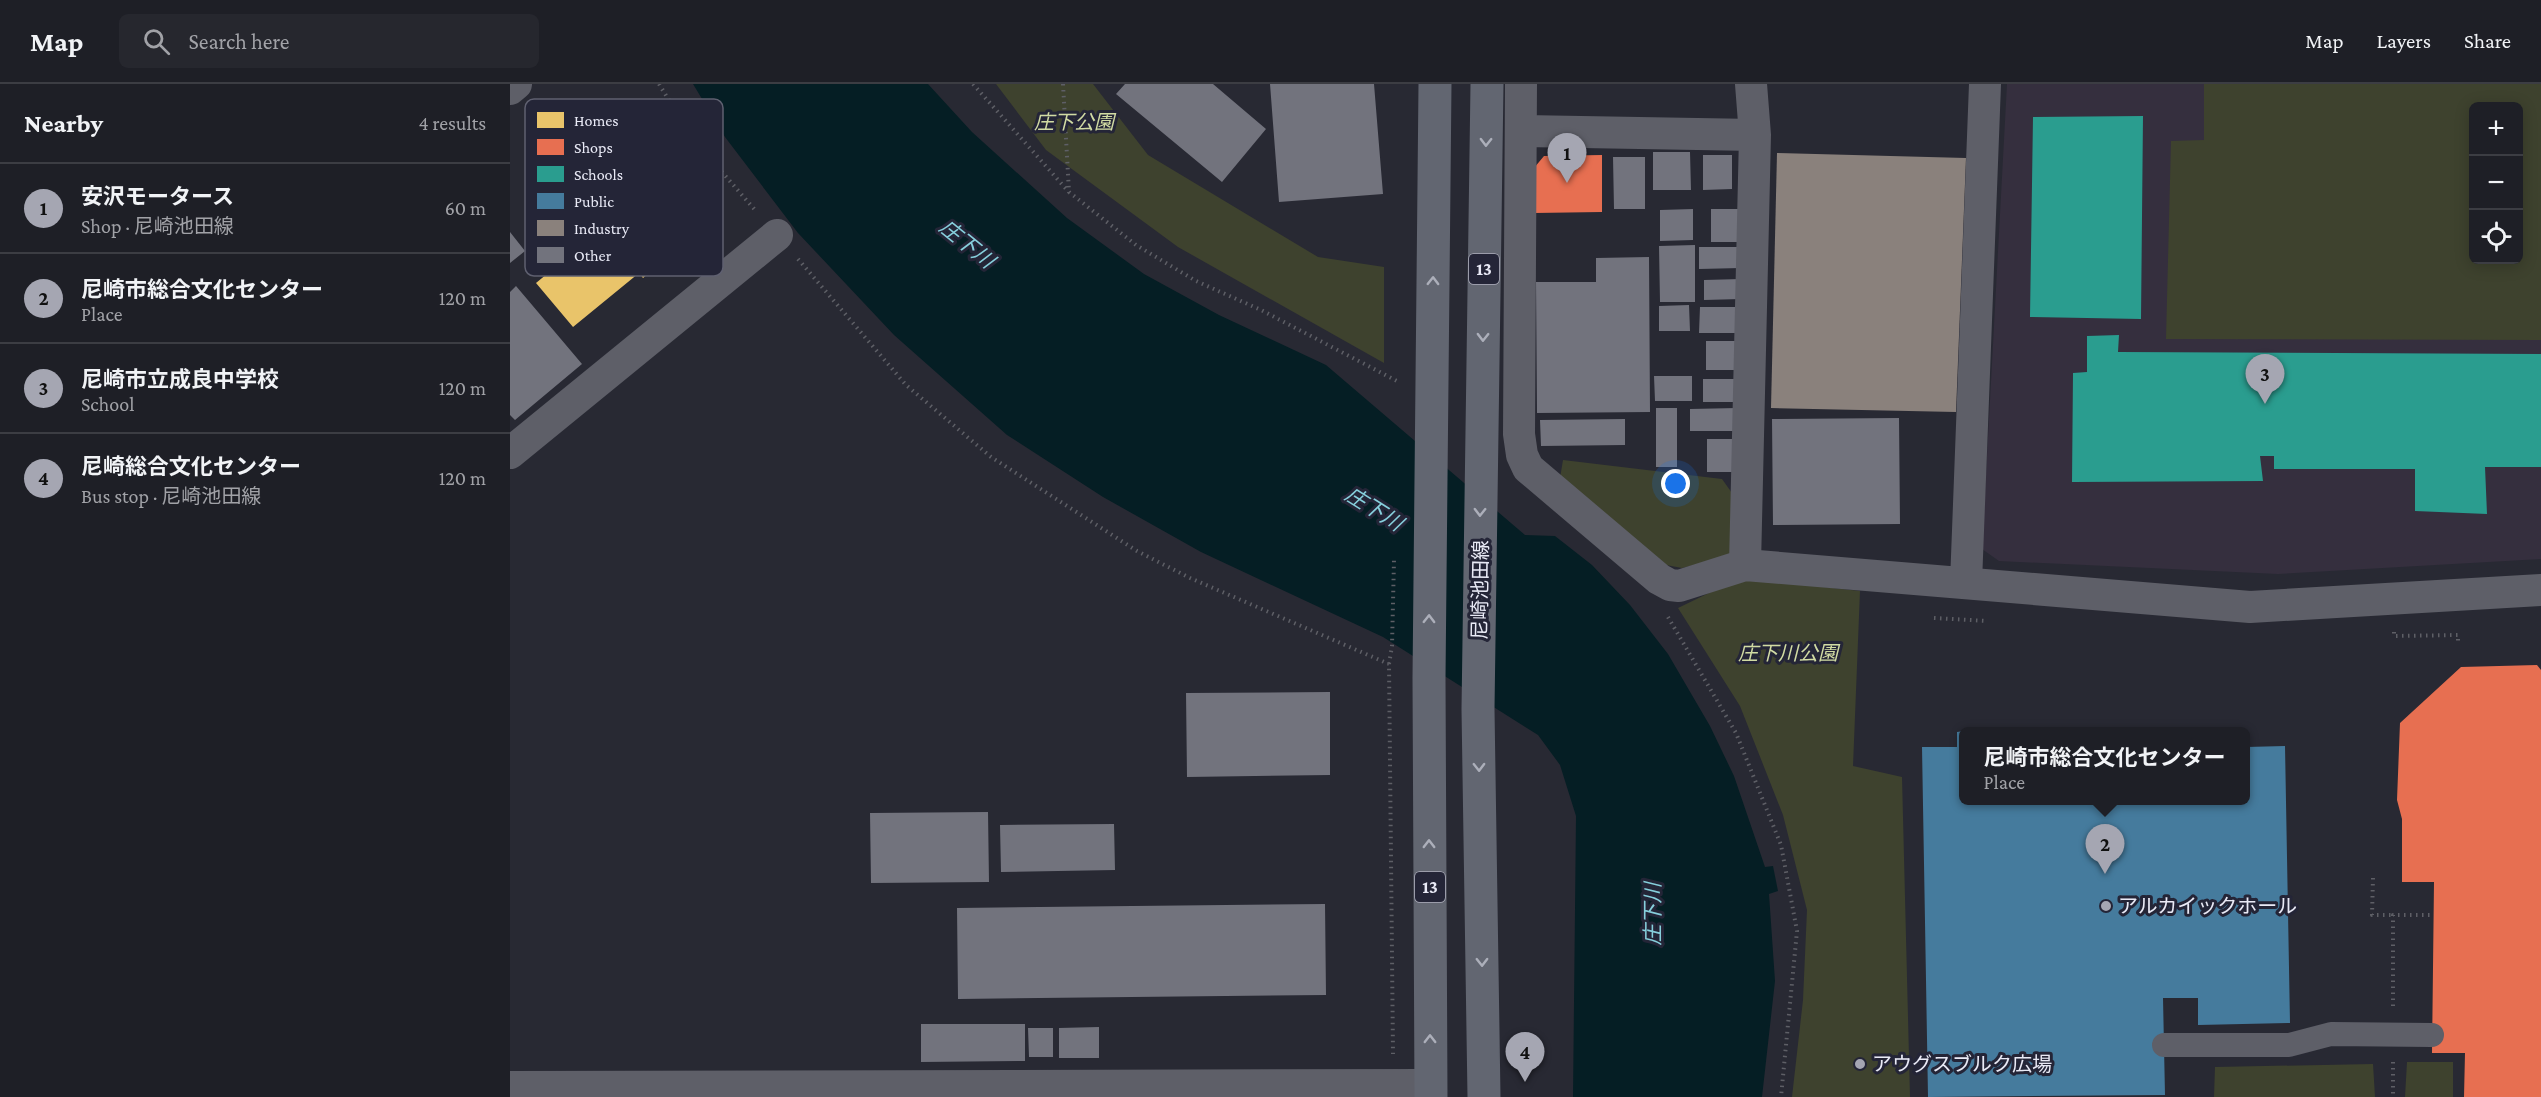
<!DOCTYPE html>
<html lang="en">
<head>
<meta charset="utf-8">
<style>
  body { margin:0; font-family:"Crimson Pro","Noto Sans JP",serif; background:#26272e; color:#f1f3f6 }
  .controls { position:absolute; right:18px; top:18px; display:grid; overflow:hidden; border-radius:9px; box-shadow:0 3px 15px #0003 }
  .controls button { width:54px; height:54px; display:grid; place-items:center; padding:0; border:0; border-bottom:2px solid #3c3d43; background:#1e1f26; color:#f1f3f6; font:30px sans-serif }
  .you { position:absolute; left:1166px; top:400px; width:21px; height:21px; margin:-15px; border:4px solid #fff; border-radius:50%; background:#1a73e8; box-shadow:0 0 0 9px #1a73e833 }
  .badge { display:grid; place-items:center; width:39px; height:39px; border-radius:50%; background:#a5a6b2; color:#111; font-size:20px; font-weight:700 }
  .pin { position:absolute; translate:-50% -50px; filter:drop-shadow(0 2px 3px #0008) }
  .pin::after { content:''; position:absolute; top:32px; width:21px; height:18px; background:inherit; clip-path:polygon(0 0,100% 0,50% 100%) }
  .popup { position:absolute; left:1449px; top:643px; width:291px; height:78px; box-sizing:border-box; display:grid; place-content:center; border-radius:9px; background:#1e1f26; filter:drop-shadow(0 2px 4px #0005); font-size:20px; white-space:nowrap; color:#a1a2a7 }
  .popup b { font-size:22px; color:#f1f3f6 }
  .popup::after { content:''; position:absolute; left:50%; top:100%; margin-left:-12px; border:12px solid transparent; border-top-color:#1e1f26 }
  .list { margin:0; padding:0; list-style:none }
  h2 { display:flex; justify-content:space-between; align-items:center; height:78px; margin:0; padding:0 24px; font-size:26px }
  h2 small { font-size:20px; font-weight:400; color:#a1a2a7 }
  .list li { display:grid; grid-template-columns:39px 1fr auto; gap:18px; align-items:center; box-sizing:border-box; height:90px; padding:0 24px; border-top:2px solid #3c3d43 }
  .list b { display:block; font-size:22px; white-space:nowrap }
  .list p { margin:0; font-size:20px; white-space:nowrap; color:#a1a2a7 }
  .list em { font-size:20px; font-style:normal; color:#a1a2a7 }
  .icon { flex:none; width:33px; height:33px; fill:none; stroke:currentColor; stroke-width:2; stroke-linecap:round; stroke-linejoin:round }
  .map { position:relative; flex:none; width:2031px; height:1013px; overflow:hidden }
  header { display:flex; align-items:center; gap:36px; box-sizing:border-box; height:84px; padding:0 30px; background:#1e1f26; border-bottom:2px solid #3c3d43 }
  header strong { font-size:28px }
  nav { display:flex; gap:33px; margin-inline-start:auto; font-size:21px }
  .search { width:420px; height:54px; background:#26272e; display:flex; align-items:center; gap:15px; box-sizing:border-box; padding:0 21px; border-radius:9px; color:#a1a2a7; font-size:22px }
  main { display:flex }
  aside { flex:1; background:#1e1f26 }
  .map>svg:first-child { display:block }
</style>
</head>
<body>
<header>
<strong>Map</strong>
<div class="search"><svg class="icon" aria-label="search" viewBox="0 0 24 24"><circle cx="10" cy="10" r="6"/><path d="M15 15l6 6"/></svg>Search here</div>
<nav><a>Map</a><a>Layers</a><a>Share</a></nav>
</header>
<main>
<aside>
<h2>Nearby<small>4 results</small></h2>
<ul class="list">
<li><span class="badge">1</span><div><b>安沢モータース</b><p>Shop · 尼崎池田線</p></div><em>60 m</em></li>
<li><span class="badge">2</span><div><b>尼崎市総合文化センター</b><p>Place</p></div><em>120 m</em></li>
<li><span class="badge">3</span><div><b>尼崎市立成良中学校</b><p>School</p></div><em>120 m</em></li>
<li><span class="badge">4</span><div><b>尼崎総合文化センター</b><p>Bus stop · 尼崎池田線</p></div><em>120 m</em></li>
</ul>
</aside>
<div class="map">
<svg width="2031" height="1013" viewBox="0 0 2031 1013">
  <rect width="100%" height="100%" fill="#282933"/>
  <!-- education -->
  <path fill="#352f3e" fill-rule="evenodd" d="M1497,0H2031V475L1768,490L1489,477L1472,465ZM1964,22H2008V176H1964Z"/>
  <!-- green -->
  <path fill="#3e422e" fill-rule="evenodd" d="M486,0H583L638,71L808,173L874,183V279L668,163L536,66Z
    M1694,0H2031V256L1656,255L1661,57L1694,56ZM2008,22V176H1964V22Z
    M1053,376L1212,395L1227,416L1224,471L1172,484L1156,481L1050,394Z
    M1230,494L1350,507L1343,682L1392,693L1400,1013H1282L1293,916L1297,826L1273,731L1230,622L1168,524Z
    M1897,978H1943V1013H1895Z
    M1863,980L1865,1013H1704L1705,983Z"/>
  <!-- water -->
  <path fill="#051e24" d="M183,0H418L462,48L557,134L634,190L709,231L816,281L1015,451L1045,452L1082,481L1120,521L1158,570L1200,642L1224,692L1255,783L1263,782L1268,807L1259,810L1265,897L1252,1013H1063L1066,732L1050,681L1028,651L873,553L691,468L593,413L497,351L384,251L288,149L215,53Z"/>
  <!-- homes -->
  <path fill="#e9c46a" d="M147,100L183,144L138,181L143,186L133,194L129,189L63,243L26,199L78,156L67,142L86,126L97,141Z"/>
  <!-- shops -->
  <path fill="#e76f51" d="M1092,71V128L1024,129V84L1034,72Z
    M2027,581L2031,586V1013H1954L1955,969H1922L1924,798H1892V735L1887,716L1890,639L1951,583Z"/>
  <!-- schools -->
  <path fill="#2a9d8f" d="M1633,32L1631,235L1520,233L1523,33Z
    M1609,251L1608,268L2031,270V383H1975L1977,430L1905,427V385H1764V372H1750L1753,397L1562,398L1563,289L1577,288V252Z"/>
  <!-- public -->
  <path fill="#457b9d" d="M1454,647V716H1736V663L1775,662L1780,939L1688,941V914H1653L1655,1011L1418,1013L1412,663H1447V648Z"/>
  <!-- industry -->
  <path fill="#8a817c" d="M1267,69L1456,74L1446,328L1261,324Z"/>
  <!-- building -->
  <path fill="#72737d" d="M615,0H703L756,45L712,98L606,10Z
    M760,0H864L873,110L769,118Z
    M1143,68H1180L1181,106H1143Z
    M1193,71H1222V105L1193,106Z
    M1103,73H1135V125H1104Z
    M1183,125V156L1150,157V126Z
    M1201,125H1230V158H1201Z
    M0,148L15,167L0,179Z
    M1185,161V218H1150L1149,162Z
    M1189,163H1231V184L1189,185Z
    M1139,173L1140,328L1027,329L1026,198H1086V174Z
    M1231,195V215L1194,216V196Z
    M6,202L72,280L5,336L0,331V208Z
    M1179,221L1180,247H1149V222Z
    M1190,223H1228L1227,249H1189Z
    M1196,257H1226V286H1196Z
    M1144,292H1182V317H1145Z
    M1193,295H1226V318H1193Z
    M1146,324H1167V383H1146Z
    M1227,324V347H1180V325Z
    M1389,334L1390,440L1263,441L1262,335Z
    M1115,335V361L1031,362L1030,336Z
    M1197,355H1228V388H1197Z
    M820,608V691L677,693L676,609Z
    M478,728L479,798L361,799L360,729Z
    M604,740L605,786L491,788L490,741Z
    M815,820L816,911L448,915L447,824Z
    M411,940H515V977L411,978Z
    M589,943V974H549V944Z
    M518,944H543V973H519Z"/>
  <g fill="none" stroke-linecap="round" stroke-linejoin="round">
    <!-- path -->
    <path stroke="#5e5f66" stroke-width="4" stroke-dasharray="1.5 4.5" stroke-linecap="butt" d="M149,0L183,55L246,127
      M463,0L558,107
      M553,0L559,108L626,161L686,197L751,226L887,297
      M288,175L396,301L481,373L627,467L680,494L879,580L883,970
      M1158,533L1226,649L1271,761L1287,847L1271,1013
      M1424,534L1477,537
      M1884,548V552L1948,551V560
      M879,580L882,562L884,476
      M1863,794L1862,831H1883
      M1883,922V831H1923
      M1883,978V1013"/>
    <!-- pedestrian -->
    <path stroke="#5e5f68" stroke-width="24" d="M1654,961H1779L1821,950L1922,951"/>
    <!-- minor -->
    <path stroke="#5e5f68" stroke-width="32" d="M1011,0L1009,350L1012,371L1018,384L1149,495L1160,501L1169,502L1235,481L1740,523L2031,506
      M0,5L6,0
      M1011,47L1245,51
      M0,369L267,151
      M1235,481L1245,51L1241,0
      M1456,499L1475,0
      M0,1003L921,1001"/>
    <!-- primary -->
    <path stroke="#626671" stroke-width="33" d="M921,1013L919,594L925,0
      M974,1013L968,625L977,0"/>
  </g>
  <!-- one-way arrows -->
  <defs><path id="oneway-chevron" d="M-2-3.5L2.5 0L-2 3.5" fill="none" stroke-width="1.6" stroke-linecap="round" stroke-linejoin="round" transform="scale(1.5)"/></defs>
  <g stroke="#acafba">
    <use href="#oneway-chevron" transform="translate(976 58) rotate(91)"/>
    <use href="#oneway-chevron" transform="translate(923 197) rotate(-89)"/>
    <use href="#oneway-chevron" transform="translate(973 253) rotate(91)"/>
    <use href="#oneway-chevron" transform="translate(970 428) rotate(91)"/>
    <use href="#oneway-chevron" transform="translate(919 535) rotate(-89)"/>
    <use href="#oneway-chevron" transform="translate(969 683) rotate(89)"/>
    <use href="#oneway-chevron" transform="translate(919 760) rotate(-90)"/>
    <use href="#oneway-chevron" transform="translate(972 878) rotate(89)"/>
    <use href="#oneway-chevron" transform="translate(920 955) rotate(-90)"/>
  </g>
  <!-- markers -->
  <g fill="#a5a6b2" stroke="#242537" stroke-width="2">
    <circle cx="1596" cy="822" r="6"/>
    <circle cx="1350" cy="980" r="6"/>
  </g>
  <g text-anchor="middle" dominant-baseline="central" stroke-width="6" stroke-linejoin="round" paint-order="stroke">
    <!-- shield labels -->
    <g fill="#242537" stroke="#aeafbd" stroke-width="1.5">
      <rect x="959" y="170" width="30" height="30" rx="4.5"/>
      <rect x="905" y="788" width="30" height="30" rx="4.5"/>
    </g>
    <g font-size="18" font-weight="bold" fill="#e9eaf6">
      <text x="974" y="185">13</text>
      <text x="920" y="803">13</text>
    </g>
    <!-- park labels -->
    <g font-size="20" font-style="italic" fill="#d1dba3" stroke="#242537">
      <text x="564" y="38">庄下公園</text>
      <text x="1278" y="569">庄下川公園</text>
    </g>
    <!-- street labels -->
    <g font-size="20" fill="#e9eaf6" stroke="#242537">
      <text transform="translate(970 506) rotate(-89)">尼崎池田線</text>
    </g>
    <!-- poi labels -->
    <g font-size="20" fill="#e9eaf6" stroke="#242537" text-anchor="start">
      <text x="1608" y="822">アルカイックホール</text>
      <text x="1362" y="980">アウグスブルク広場</text>
    </g>
    <!-- water labels -->
    <g font-size="21" font-style="italic" fill="#86cfdc" stroke="#242537">
      <text transform="translate(457 160) rotate(39)">庄下川</text>
      <text transform="translate(864 425) rotate(32)">庄下川</text>
      <text transform="translate(1143 830) rotate(-90)">庄下川</text>
    </g>
  </g>
  <!-- legend -->
  <rect x="15" y="15" width="198" height="177" rx="9" fill="#242537" stroke="#5f6070" stroke-width="1.5"/>
  <rect x="27" y="28" width="27" height="16" fill="#e9c46a"/>
  <rect x="27" y="55" width="27" height="16" fill="#e76f51"/>
  <rect x="27" y="82" width="27" height="16" fill="#2a9d8f"/>
  <rect x="27" y="109" width="27" height="16" fill="#457b9d"/>
  <rect x="27" y="136" width="27" height="16" fill="#8a817c"/>
  <rect x="27" y="163" width="27" height="16" fill="#72737d"/>
  <g font-size="16" fill="#e9eaf6">
    <text x="64" y="42">Homes</text>
    <text x="64" y="69">Shops</text>
    <text x="64" y="96">Schools</text>
    <text x="64" y="123">Public</text>
    <text x="64" y="150">Industry</text>
    <text x="64" y="177">Other</text>
  </g>
</svg>
<div class="controls">
<button>+</button>
<button>−</button>
<button><svg class="icon" aria-label="locate" viewBox="0 0 24 24"><circle cx="12" cy="12" r="6"/><path d="M12 2v4M12 18v4M2 12h4M18 12h4"/></svg></button>
</div>
<div class="you"></div>
<div class="pin badge" style="left:1057px;top:99px">1</div>
<div class="pin badge" style="left:1595px;top:790px">2</div>
<div class="popup"><b>尼崎市総合文化センター</b>Place</div>
<div class="pin badge" style="left:1755px;top:320px">3</div>
<div class="pin badge" style="left:1015px;top:998px">4</div>
</div>
</main>
</body>
</html>
